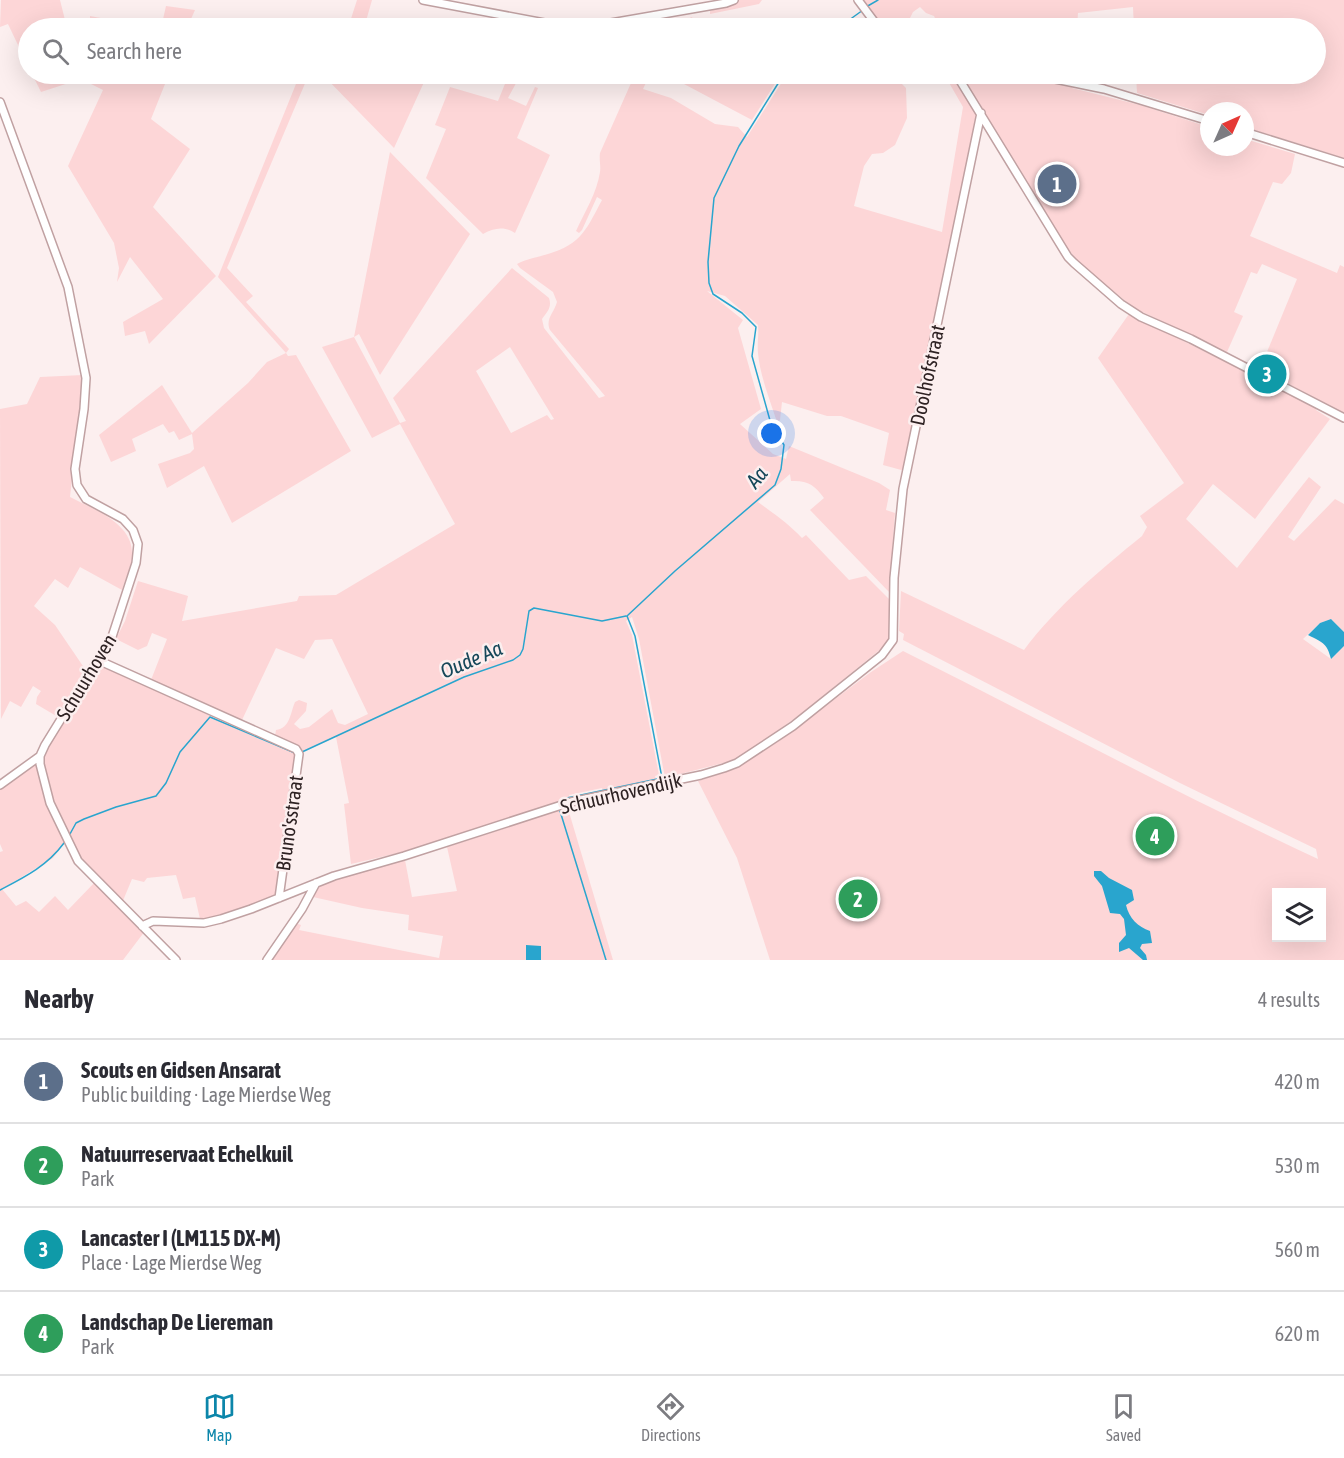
<!DOCTYPE html>
<html lang="en">
<head>
<meta charset="utf-8">
<style>
  body { margin:0; font-family:"Asap Condensed",sans-serif; background:#f2f2f3; color:#2b2b33 }
  .controls { position:absolute; right:18px; bottom:18px; display:grid; overflow:hidden; border-radius:0px; box-shadow:0 6px 24px #0002 }
  .controls button { width:54px; height:54px; display:grid; place-items:center; padding:0; border:0; border-bottom:2px solid #e1e1e2; background:#fff; color:#2b2b33; font:30px sans-serif }
  .compass { position:absolute; left:1200px; top:102px; width:54px; height:54px; border-radius:50%; background:#fff; box-shadow:0 6px 24px #0002; rotate:45deg }
  .you { position:absolute; left:772px; top:434px; width:21px; height:21px; margin:-15px; border:4px solid #fff; border-radius:50%; background:#1a73e8; box-shadow:0 0 0 9px #1a73e833 }
  .badge { display:grid; place-items:center; width:39px; height:39px; border-radius:50%; background:#0c86aa; color:#fff; font-size:20px; font-weight:700 }
  .pin { position:absolute; translate:-50% -50%; border:3px solid #fff; box-shadow:0 2px 6px #0006 }
  .list { margin:0; padding:0; list-style:none }
  h2 { display:flex; justify-content:space-between; align-items:center; height:78px; margin:0; padding:0 24px; font-size:26px }
  h2 small { font-size:20px; font-weight:400; color:#7c7c81 }
  .list li { display:grid; grid-template-columns:39px 1fr auto; gap:18px; align-items:center; box-sizing:border-box; height:84px; padding:0 24px; border-top:2px solid #e1e1e2 }
  .list b { display:block; font-size:22px; white-space:nowrap }
  .list p { margin:0; font-size:20px; white-space:nowrap; color:#7c7c81 }
  .list em { font-size:20px; font-style:normal; color:#7c7c81 }
  .icon { flex:none; width:33px; height:33px; fill:none; stroke:currentColor; stroke-width:2; stroke-linecap:round; stroke-linejoin:round }
  .map { position:relative; flex:none; width:1344px; height:960px; overflow:hidden }
  .search { position:absolute; background:#fff; box-shadow:0 6px 24px #0002; left:18px; right:18px; top:18px; height:66px; display:flex; align-items:center; gap:15px; box-sizing:border-box; padding:0 21px; border-radius:33px; color:#7c7c81; font-size:22px }
  .sheet { height:414px; background:#fff }
  nav { display:flex; justify-content:space-around; align-items:center; box-sizing:border-box; height:84px; border-top:2px solid #e1e1e2; background:#fff; font-size:16px; color:#7c7c81 }
  nav a { display:grid; justify-items:center; gap:3px }
  nav .on { color:#0c86aa }
  .map>svg:first-child { display:block }
</style>
</head>
<body>
<div class="map">
<svg width="1344" height="960" viewBox="0 0 1344 960">
  <rect width="100%" height="100%" fill="#fcefef"/>
  <!-- green -->
  <path fill="#fdd6d7" fill-rule="evenodd" d="M1,0H60L67,28H28V66L8,24L0,27Z
    M357,0H372L364,28H348Z
    M737,0H762L759,4L710,14V11Z
    M862,0H1344V158L1245,127V111H1209V115L1137,93L1136,74H1316V28H1134L1133,7L1078,13L1077,28H970L968,20L938,25L934,16L926,13L920,7L913,12L905,28H884Z
    M166,6L195,10L187,28H161Z
    M90,16L154,28H90Z
    M691,17L710,28H683Z
    M32,74H169L151,119L190,149L153,207L216,276L149,344L145,331L125,336L123,322L163,299L130,257L117,282L119,268L114,243L68,166L103,90L81,79L41,92Z
    M300,74H309L227,268L253,296L246,302L289,349L286,353L288,356L296,355L351,451L232,523L204,466L167,488L158,464L190,453L194,449L192,434L179,440L174,431L169,433L163,424L132,439L136,451L111,462L99,435L162,385L192,433L248,383L267,362L286,353L218,277Z
    M322,74H397L425,80L394,148Z
    M509,74H521L508,98L526,106L535,87L538,88L517,138L550,155L515,233C505,226 493,228 483,234L426,178L446,129L435,125L450,87L498,101Z
    M635,74H650L643,89L671,98L715,124L738,127L747,137L787,74H888L882,82H900L906,88L907,118L895,145L883,153L872,154L864,166L854,206L942,232L963,107L944,74H951L976,114L905,471L883,465L889,433L841,416H827L782,402L780,420L777,422C770,400 760,376 758,353C757,343 759,334 758,325L725,296L707,291L743,320L738,328L761,409L740,424L773,454L786,459L789,446L879,483L890,490L886,510L895,513L889,592L810,510L824,498C815,485 807,480 791,481L790,474L758,502C774,514 788,523 802,538L806,535L849,580L866,576L889,599V638L887,644L802,713L747,753L731,761L665,778L639,639L632,617L626,621L632,635L659,775L655,776L659,790L605,803L602,788L569,795L575,810L569,812L613,960H541V946H526V960H271L295,923L301,925L299,930L439,958L443,936L408,930L409,915L362,908L313,897L319,887L337,878L405,860L412,897L457,891L447,847L506,828L507,821L411,850L351,864L344,804L349,803L336,737L302,752L299,746L275,736L276,730C290,728 290,714 295,702L299,700L307,703L306,711L294,724L300,729L309,727L332,709L338,723L345,725L368,714L332,639L315,640L304,659L276,648L242,720L151,680L167,639L152,633L147,646L138,650L116,639L125,621L138,581L188,596L182,621L297,601L299,596L336,595L455,524L400,424L372,438L322,347L354,337L390,152L470,234L380,375L359,334L354,337L400,423L406,421L393,398L512,268L549,298C552,307 548,311 542,319L544,328L599,398L605,396L550,330C545,319 554,313 557,302L553,292L520,268L517,264C526,259 538,257 548,254C582,244 587,228 602,200L597,197L582,230L579,233L576,231C584,213 597,193 600,172C601,166 599,160 600,153ZM510,347L554,419L551,420L547,415L511,433L476,371Z
    M665,74H781L752,120Z
    M961,74H1073L1072,88L1140,105L1209,127V147H1245V139L1295,154L1291,173L1282,184L1273,182L1250,236L1337,273L1340,265L1344,267V413L1260,369L1297,279L1262,264L1257,274L1251,272L1234,312L1243,316L1227,352L1134,308L1079,263L1066,246Z
    M1129,314L1317,407L1316,410L1330,419L1255,519L1213,484L1186,519L1237,568L1309,477L1321,487L1288,537L1294,541L1335,499L1344,504V632L1331,619L1320,623L1303,639L1331,659L1344,646V960H770L737,858L698,781L735,769L779,741L871,672L903,651C1041,720 1178,794 1318,859L1316,849L1180,783L903,640L904,634L899,631L901,591L1024,650C1057,606 1100,570 1142,536L1147,527L1140,516L1184,483L1098,358ZM1276,892H1322V938H1276Z
    M83,375L70,497C93,509 133,523 132,554C132,566 125,579 122,590L80,567L68,588L55,579L34,606L55,625L87,672L58,717L36,704L37,697L41,691L33,686L21,707L10,701L1,719L0,409L27,404L40,377Z
    M105,665L209,713L210,717L295,754L275,895L272,897L227,915L200,919L195,897L183,899L176,875L147,878L144,882L132,879L122,903C108,889 93,875 81,858C65,836 43,781 43,754L99,668Z
    M35,763L45,798L64,843L53,858L2,889L16,906L26,901L39,912L55,896L68,910L95,882L145,931L123,960H0V852L3,851L0,844V788Z"/>
  <!-- water -->
  <path fill="#29a5ce" d="M1331,619L1344,632V646L1331,659C1327,642 1321,642 1308,635L1320,623Z
    M1094,871H1101L1109,878L1132,890L1134,900L1126,905C1129,918 1138,927 1150,931L1152,943L1142,944L1140,948L1146,955L1147,960H1143L1129,948L1119,952V943L1126,935L1124,919L1120,914L1110,913L1102,886L1094,876Z
    M526,945L541,946V960H526Z"/>
  <g fill="none" stroke-linecap="round" stroke-linejoin="round">
    <!-- stream -->
    <path stroke="#29a5ce" stroke-width="1.5" d="M866,7L878,0
      M838,28L863,10
      M302,752L464,677L513,660L520,655L523,649L529,611L534,608L602,621L626,616
      M559,802L562,799L662,778L635,636L627,616L675,571L775,485L781,469L784,445L771,424L752,356L756,327L742,313L713,294L709,283L708,262L714,198L739,146L784,74
      M560,811L606,960
      M70,834L76,823L84,819L116,807L156,796L166,783L180,752L210,717L295,753
      M0,890C25,877 47,866 64,843"/>
    <defs>
      <path id="street" d="M423,0L571,28
        M858,0L879,28
        M582,28L726,3L734,0
        M956,74L1068,257L1074,263L1121,304L1141,317L1191,339L1344,418
        M1031,74L1104,89L1209,121
        M0,102L68,287L86,378L84,409L75,469L77,485L86,499L123,519L133,530L138,544L136,563L109,646L90,672L45,745L40,756V764L50,803L78,861L176,960
        M1245,132L1344,163
        M100,661L296,749L299,754L279,898
        M0,785L40,756
        M142,926L153,921L204,923L221,919L251,909L334,876L404,856L571,802L701,775L724,768L737,763L793,726L882,655L893,640L894,578L903,489L981,113
        M267,960L302,909L316,883"/>
    </defs>
    <!-- street casing -->
    <use href="#street" stroke="#c0a1a2" stroke-width="10"/>
    <!-- street -->
    <use href="#street" stroke="#fff" stroke-width="7"/>
  </g>
  <g text-anchor="middle" dominant-baseline="central" stroke-width="5" stroke-linejoin="round" paint-order="stroke">
    <!-- street labels -->
    <g font-size="20" fill="#2e2223" stroke="#fcefef">
      <text transform="translate(927 375) rotate(-78)">Doolhofstraat</text>
      <text transform="translate(86 677) rotate(-59)">Schuurhoven</text>
      <text transform="translate(621 793) rotate(-13)">Schuurhovendijk</text>
      <text transform="translate(289 823) rotate(-82)">Bruno'sstraat</text>
    </g>
    <!-- water labels -->
    <g font-size="21" font-style="italic" fill="#164759" stroke="#fcefef">
      <text transform="translate(756 477) rotate(-51)">Aa</text>
      <text transform="translate(471 659) rotate(-23)">Oude Aa</text>
    </g>
  </g>
</svg>
<div class="controls">
<button><svg class="icon" aria-label="layers" viewBox="0 0 24 24"><path d="M12 4l9 5-9 5-9-5zM3 14l9 5 9-5"/></svg></button>
</div>
<svg class="compass" viewBox="-18 -18 36 36"><path d="M0-13l5 13h-10z" fill="#e53935"/><path d="M0 13l5-13h-10z" fill="#7c7c81"/></svg>
<div class="you"></div>
<div class="pin badge" style="left:1057px;top:184px;background:#5c6f8a">1</div>
<div class="pin badge" style="left:858px;top:899px;background:#2e9e5b">2</div>
<div class="pin badge" style="left:1267px;top:374px;background:#0f9aa8">3</div>
<div class="pin badge" style="left:1155px;top:836px;background:#2e9e5b">4</div>
<div class="search"><svg class="icon" aria-label="search" viewBox="0 0 24 24"><circle cx="10" cy="10" r="6"/><path d="M15 15l6 6"/></svg>Search here</div>
</div>
<section class="sheet">
<h2>Nearby<small>4 results</small></h2>
<ul class="list">
<li><span class="badge" style="background:#5c6f8a">1</span><div><b>Scouts en Gidsen Ansarat</b><p>Public building · Lage Mierdse Weg</p></div><em>420 m</em></li>
<li><span class="badge" style="background:#2e9e5b">2</span><div><b>Natuurreservaat Echelkuil</b><p>Park</p></div><em>530 m</em></li>
<li><span class="badge" style="background:#0f9aa8">3</span><div><b>Lancaster I (LM115 DX-M)</b><p>Place · Lage Mierdse Weg</p></div><em>560 m</em></li>
<li><span class="badge" style="background:#2e9e5b">4</span><div><b>Landschap De Liereman</b><p>Park</p></div><em>620 m</em></li>
</ul>
</section>
<nav>
<a class="on"><svg class="icon" aria-label="map" viewBox="0 0 24 24"><path d="M3 6l6-2 6 2 6-2v14l-6 2-6-2-6 2zM9 4v14M15 6v14"/></svg>Map</a>
<a><svg class="icon" aria-label="directions" viewBox="0 0 24 24"><path d="M12 3l9 9-9 9-9-9zM9 14v-3h6M13 9l2 2-2 2"/></svg>Directions</a>
<a><svg class="icon" aria-label="saved" viewBox="0 0 24 24"><path d="M7 4h10v16l-5-4-5 4z"/></svg>Saved</a>
</nav>
</body>
</html>
